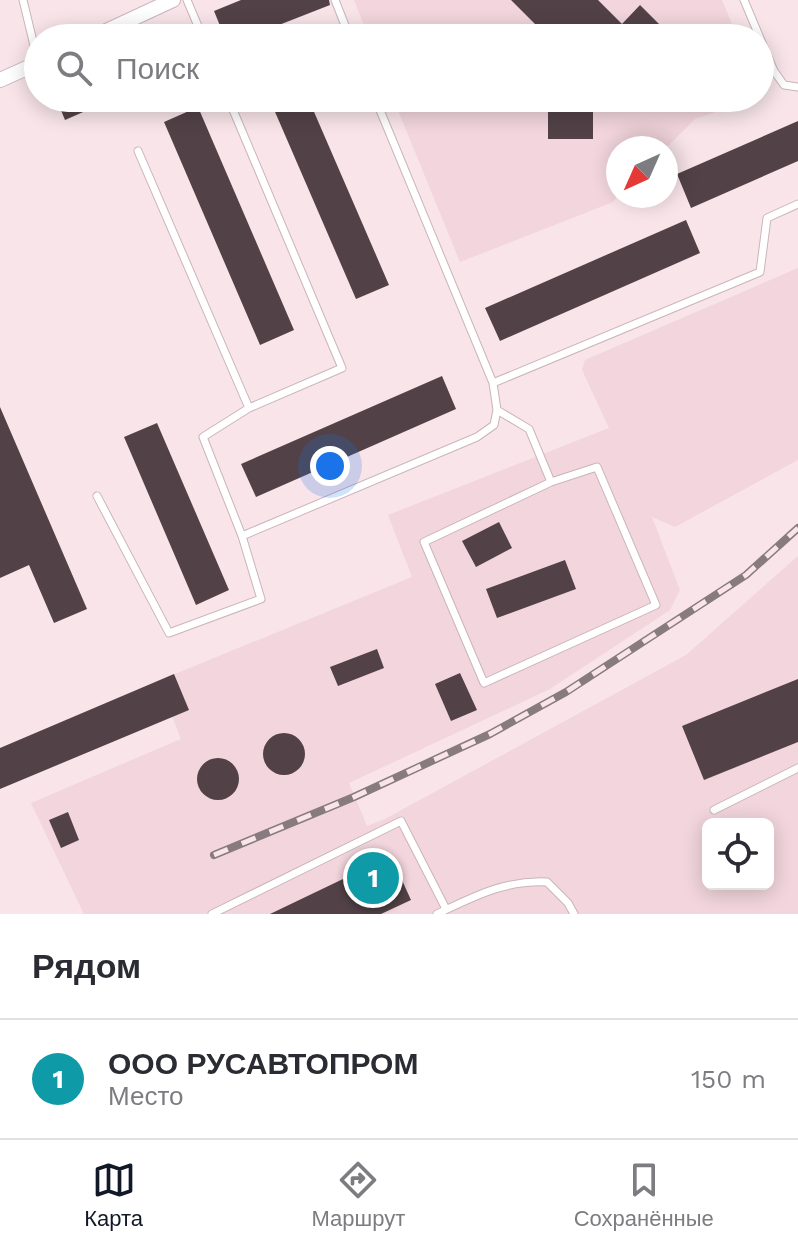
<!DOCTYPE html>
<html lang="ru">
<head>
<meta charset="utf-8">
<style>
  body { margin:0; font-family:"Work Sans",sans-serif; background:#f7f7f7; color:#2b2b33 }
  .controls { position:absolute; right:24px; bottom:24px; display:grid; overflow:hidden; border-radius:12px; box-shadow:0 4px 20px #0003 }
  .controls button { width:72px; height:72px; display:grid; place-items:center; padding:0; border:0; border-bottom:2px solid #e1e1e2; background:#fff; color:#2b2b33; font:40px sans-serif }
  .compass { position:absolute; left:606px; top:136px; width:72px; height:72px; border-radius:50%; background:#fff; box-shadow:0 4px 20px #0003; rotate:225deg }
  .you { position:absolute; left:330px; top:466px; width:28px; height:28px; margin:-20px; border:6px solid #fff; border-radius:50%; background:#1a73e8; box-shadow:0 0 0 12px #1a73e833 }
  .badge { display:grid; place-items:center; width:52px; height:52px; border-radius:50%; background:#111827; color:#fff; font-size:26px; font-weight:700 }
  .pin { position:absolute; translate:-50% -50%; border:4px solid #fff; box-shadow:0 2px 8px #0006 }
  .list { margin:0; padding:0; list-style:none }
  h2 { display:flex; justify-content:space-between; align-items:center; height:104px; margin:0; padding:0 32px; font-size:34px }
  h2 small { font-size:26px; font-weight:400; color:#7c7c81 }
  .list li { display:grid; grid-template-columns:52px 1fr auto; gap:24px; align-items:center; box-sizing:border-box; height:120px; padding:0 32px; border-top:2px solid #e1e1e2 }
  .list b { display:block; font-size:30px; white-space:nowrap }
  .list p { margin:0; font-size:26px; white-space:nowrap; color:#7c7c81 }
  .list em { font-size:26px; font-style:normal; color:#7c7c81 }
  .icon { flex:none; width:44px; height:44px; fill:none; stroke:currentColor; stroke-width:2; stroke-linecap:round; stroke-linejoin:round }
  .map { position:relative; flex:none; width:798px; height:914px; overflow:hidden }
  .search { position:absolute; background:#fff; box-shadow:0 4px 20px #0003; left:24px; right:24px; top:24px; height:88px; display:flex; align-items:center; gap:20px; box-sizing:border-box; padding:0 28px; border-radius:44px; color:#7c7c81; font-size:30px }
  .sheet { height:224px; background:#fff }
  nav { display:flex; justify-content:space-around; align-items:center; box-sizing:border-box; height:112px; border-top:2px solid #e1e1e2; background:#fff; font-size:22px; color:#7c7c81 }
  nav a { display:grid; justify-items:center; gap:4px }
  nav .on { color:#111827 }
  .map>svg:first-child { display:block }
</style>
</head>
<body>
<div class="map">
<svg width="798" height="914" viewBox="0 0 798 914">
  <rect width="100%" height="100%" fill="#f8e4e9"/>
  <!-- built -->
  <path fill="#f2d5dd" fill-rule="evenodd" d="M354,0H722L738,38H369Z
    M393,98H756L695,119L666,148H618V196L613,202L460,262Z
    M798,268V460L675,527L652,517L680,590L670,610L550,689L349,783L367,826L385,819L686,655L798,556V914H84L31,803L181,739L158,681L412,577L388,515L609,428L582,370L585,360ZM708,824H768V884H708Z"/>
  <!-- building -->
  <path fill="#524247" d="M241,0H329L330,5L246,38H225L214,11Z
    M511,0H598L622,24L640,5L673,38H549Z
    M56,98H115L65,120Z
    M269,98H308L389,285L356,299Z
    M548,98H593V139H548Z
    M198,107L294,330L260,345L164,122Z
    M798,121V161L691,208L677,174Z
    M686,220L700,253L500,341L485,308Z
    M442,376L456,409L256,497L241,464Z
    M0,407L87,609L54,623L29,565L0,578Z
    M157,423L229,590L196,605L124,437Z
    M499,522L512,548L476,567L462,541Z
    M565,560L576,589L497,618L486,589Z
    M377,649L384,668L338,686L330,667Z
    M460,673L477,710L451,721L435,684Z
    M174,674L189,710L0,789V748Z
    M798,679V742L704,780L682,726Z
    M263 754a21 21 0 1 1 42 0a21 21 0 1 1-42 0Z
    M197 779a21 21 0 1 1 42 0a21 21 0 1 1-42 0Z
    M68,812L79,840L61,848L49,820Z
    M391,856L411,900L381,914H270Z"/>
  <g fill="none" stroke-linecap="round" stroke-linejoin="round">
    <defs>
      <path id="service" d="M23,0L38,62
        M187,0L203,38
        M335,0L350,38
        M744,0L760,38
        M760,38L774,71L784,85L798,87
        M228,98L342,368L249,408L203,437L242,536L477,437L494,425L497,410L493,383
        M375,98L493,383L760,272L767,218L798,204
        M138,151L249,408
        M497,410L529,429L551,482L424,542L484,683L656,605L597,467L551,482
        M97,496L169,633L261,599L242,536
        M714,810L798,768
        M212,914L401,821L446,909
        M437,914C475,896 505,880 547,882L568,903L574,914"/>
      <path id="minor" d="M91,38L173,0
        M0,80L38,63"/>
    </defs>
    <!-- service casing -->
    <use href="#service" stroke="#c9b5bb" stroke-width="9"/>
    <!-- minor casing -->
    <use href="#minor" stroke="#c9b5bb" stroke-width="16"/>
    <!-- service -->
    <use href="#service" stroke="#fff" stroke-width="7"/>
    <!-- minor -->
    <use href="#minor" stroke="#fff" stroke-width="14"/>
    <defs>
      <path id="rail" d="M214,855L354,797L490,734L566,692L746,575L798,528"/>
    </defs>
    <!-- rail casing -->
    <use href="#rail" stroke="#887b7f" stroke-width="8"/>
    <!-- rail -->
    <use href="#rail" stroke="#f8e4e9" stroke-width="5" stroke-dasharray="15" stroke-linecap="butt"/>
  </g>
</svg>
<div class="controls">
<button><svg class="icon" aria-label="locate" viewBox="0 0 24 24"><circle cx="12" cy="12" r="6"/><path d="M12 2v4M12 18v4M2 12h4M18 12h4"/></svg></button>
</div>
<svg class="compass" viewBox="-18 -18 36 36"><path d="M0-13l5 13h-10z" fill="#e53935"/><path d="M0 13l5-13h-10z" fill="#7c7c81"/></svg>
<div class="you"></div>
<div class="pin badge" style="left:373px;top:878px;background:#0f9aa8">1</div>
<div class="search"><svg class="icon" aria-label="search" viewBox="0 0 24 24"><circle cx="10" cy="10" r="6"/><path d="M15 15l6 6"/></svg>Поиск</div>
</div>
<section class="sheet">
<h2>Рядом<small></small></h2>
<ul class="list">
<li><span class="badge" style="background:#0f9aa8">1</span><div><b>ООО РУСАВТОПРОМ</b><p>Место</p></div><em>150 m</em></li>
</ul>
</section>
<nav>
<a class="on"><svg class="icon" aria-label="map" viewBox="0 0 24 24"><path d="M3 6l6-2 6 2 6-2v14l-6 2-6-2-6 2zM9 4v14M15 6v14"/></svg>Карта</a>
<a><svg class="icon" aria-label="directions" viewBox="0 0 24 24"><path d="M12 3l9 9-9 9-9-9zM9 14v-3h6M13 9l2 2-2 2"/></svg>Маршрут</a>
<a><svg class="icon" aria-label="saved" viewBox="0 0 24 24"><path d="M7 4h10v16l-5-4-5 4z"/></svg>Сохранённые</a>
</nav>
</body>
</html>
